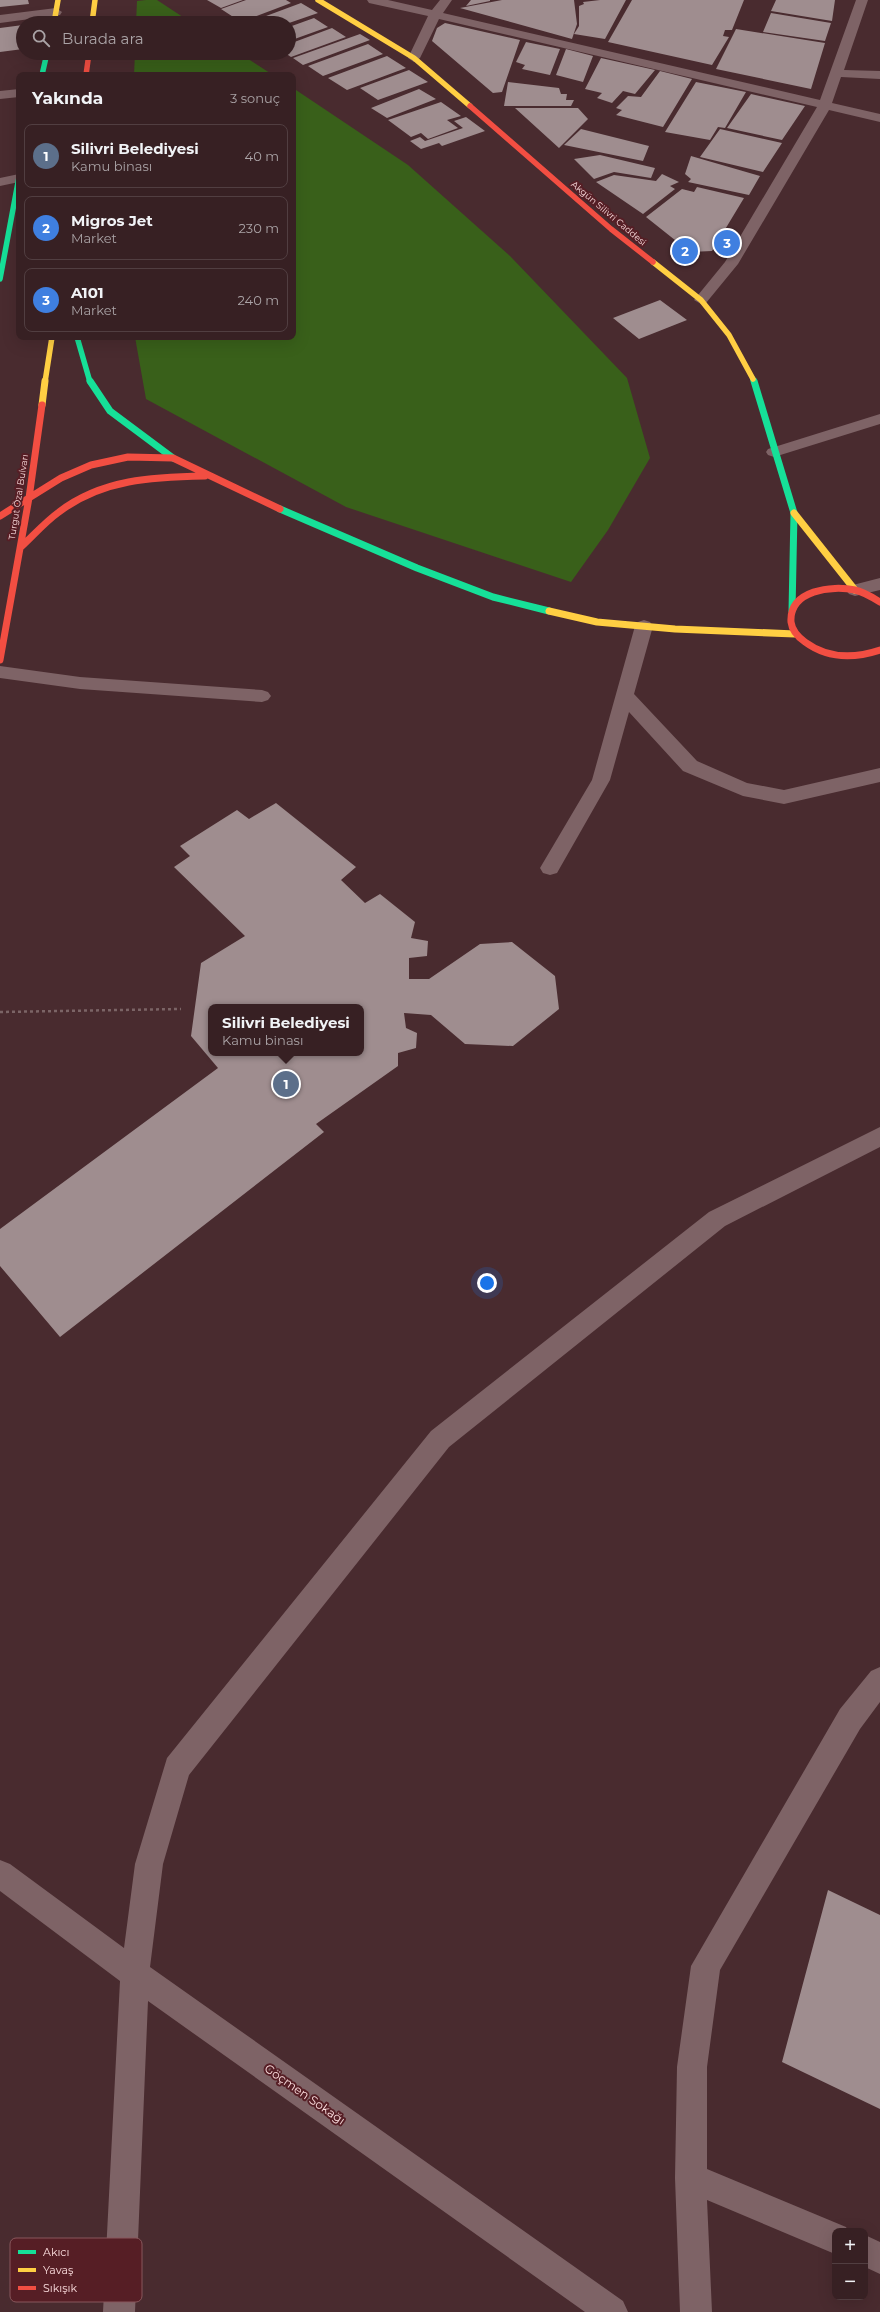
<!DOCTYPE html>
<html lang="tr">
<head>
<meta charset="utf-8">
<style>
  body { margin:0; font-family:Montserrat,sans-serif; background:#3e282b; color:#f1f3f6 }
  .controls { position:absolute; right:12px; bottom:12px; display:grid; overflow:hidden; border-radius:8px; box-shadow:0 4px 16px #0002 }
  .controls button { width:36px; height:36px; display:grid; place-items:center; padding:0; border:0; border-bottom:1px solid #513e41; background:#372023; color:#f1f3f6; font:20px sans-serif }
  .you { position:absolute; left:487px; top:1283px; width:14px; height:14px; margin:-10px; border:3px solid #fff; border-radius:50%; background:#1a73e8; box-shadow:0 0 0 6px #1a73e833 }
  .badge { display:grid; place-items:center; width:26px; height:26px; border-radius:50%; background:#db2777; color:#fff; font-size:13px; font-weight:700 }
  .pin { position:absolute; translate:-50% -50%; border:2px solid #fff; box-shadow:0 1px 4px #0006 }
  .popup { position:absolute; left:208px; top:1004px; width:156px; height:52px; box-sizing:border-box; display:grid; place-content:center; border-radius:8px; background:#372023; filter:drop-shadow(0 1px 3px #0005); font-size:13px; white-space:nowrap; color:#aaa3a6 }
  .popup b { font-size:15px; color:#f1f3f6 }
  .popup::after { content:''; position:absolute; left:50%; top:100%; margin-left:-8px; border:8px solid transparent; border-top-color:#372023 }
  .list { margin:0; padding:0; list-style:none }
  h2 { display:flex; justify-content:space-between; align-items:center; height:52px; margin:0; padding:0 16px; font-size:17px }
  h2 small { font-size:13px; font-weight:400; color:#aaa3a6 }
  .list li { display:grid; grid-template-columns:26px 1fr auto; gap:12px; align-items:center; box-sizing:border-box; height:64px; margin:0 8px 8px; padding:0 8px; border:1px solid #513e41; border-radius:8px }
  .list b { display:block; font-size:15px; white-space:nowrap }
  .list p { margin:0; font-size:13px; white-space:nowrap; color:#aaa3a6 }
  .list em { font-size:13px; font-style:normal; color:#aaa3a6 }
  .icon { flex:none; width:22px; height:22px; fill:none; stroke:currentColor; stroke-width:2; stroke-linecap:round; stroke-linejoin:round }
  .map { position:relative; flex:none; width:880px; height:2312px; overflow:hidden }
  .search { position:absolute; background:#372023; box-shadow:0 4px 16px #0002; left:16px; top:16px; width:280px; height:44px; display:flex; align-items:center; gap:10px; box-sizing:border-box; padding:0 14px; border-radius:22px; color:#aaa3a6; font-size:15px }
  .panel { position:absolute; background:#372023; box-shadow:0 4px 16px #0002; left:16px; top:72px; width:280px; height:268px; border-radius:8px }
  .map>svg:first-child { display:block }
</style>
</head>
<body>
<div class="map">
<svg width="880" height="2312" viewBox="0 0 880 2312">
  <rect width="100%" height="100%" fill="#492b2f"/>
  <!-- green -->
  <path fill="#39601a" d="M146,0H157L192,23H136L137,1Z
    M135,53H239L273,75H134Z
    M293,88L408,165L510,256L627,378L650,458L608,530L571,582L346,507L146,399L135,337H293Z"/>
  <!-- building -->
  <path fill="#9f8d8f" fill-rule="evenodd" d="M0,0H28L29,4L0,7Z
    M207,0H243L221,8Z
    M246,0H286L291,3L241,22L221,9Z
    M471,0H490V1L466,6Z
    M502,0H574L577,24L572,39L460,8Z
    M600,0H626L605,39L574,34L579,26V6L584,4L583,2Z
    M632,0H744L732,30H725L723,36L729,37L712,65L608,42Z
    M776,0H835L832,21L771,11Z
    M301,3L318,13L289,23H247Z
    M771,13L831,23L825,41L763,32Z
    M314,18L328,27L289,41V27Z
    M445,23L520,40L502,92L493,93L432,41L437,28Z
    M23,25V49L0,52V28Z
    M332,28L346,37L291,57L285,53H289V44Z
    M736,29L825,43L811,89L716,69Z
    M360,34L370,40L303,65L293,58Z
    M526,42L560,49L550,75L522,69L525,65L516,62Z
    M368,44L383,54L323,76L308,66Z
    M566,49L593,56L583,82L556,75Z
    M387,56L406,68L347,90L328,78Z
    M601,58L655,70L635,94L623,91L612,103L597,98L602,93L585,89Z
    M409,70L428,82L378,100L360,88Z
    M660,71L692,79L663,127L616,115L622,110L616,108L628,96L641,97Z
    M508,82L559,88L561,94H567L566,100H574L571,106H504Z
    M696,82L746,92L725,128L718,127L710,140L665,132Z
    M419,89L436,99L387,118L371,108Z
    M751,94L805,106L782,140L727,128Z
    M441,102L461,116L447,120L458,128L428,139L421,133L411,137L388,120Z
    M515,108H578L588,119L559,148Z
    M466,117L485,131L442,146L439,143L421,149L410,141L420,137L425,141L463,128L454,121Z
    M581,129L649,146L643,161L564,145Z
    M720,129L782,143L763,172L700,157Z
    M600,155L655,168L651,178L614,172L594,179L574,159Z
    M691,156L760,176L749,195L688,182L691,179L685,174Z
    M662,174L679,182L670,186L675,189L643,214L596,182L614,175L656,181Z
    M697,187L744,198L712,251L690,252L646,217L682,189L694,192Z
    M660,300L687,320L639,339L613,318Z
    M276,803L356,867L341,880L365,903L380,894L415,922L411,938L428,941L427,956L409,958V979H429L480,944L512,942L555,976L559,1009L513,1046L465,1044L431,1015L404,1013L406,1028L417,1033L416,1048L398,1053V1066L316,1124L324,1132L60,1337L0,1266V1229L218,1068L191,1036L201,963L245,936L174,867L190,856L180,846L237,810L249,819ZM211,1007H361V1053H211Z
    M828,1890L880,1915V2109L782,2062Z"/>
  <g fill="none" stroke-linecap="round" stroke-linejoin="round">
    <!-- path -->
    <path stroke="#7b6466" stroke-width="2.5" stroke-dasharray="3 3" stroke-linecap="butt" d="M0,1012L181,1009"/>
    <!-- lane -->
    <path fill="#7e6366" fill-rule="evenodd" d="M644,620L650,622L653,626L634,694L697,761L747,783L784,790L880,768V782L784,804L743,796L683,771L629,712L610,780L557,873L550,875L543,873L540,868L592,780L635,626L638,622Z
      M0,666L80,677L262,690L268,692L271,696L268,700L262,702L80,689L0,678Z"/>
    <!-- street -->
    <path fill="#7e6366" fill-rule="evenodd" d="M367,0H388L432,10L440,0H452L443,13L820,100L856,0H868L844,70L880,71V79L841,77L832,103L880,114V122L829,110L738,264L706,303L701,304L694,300L725,262L817,107L439,19L420,58L414,62L408,58L428,16L369,3Z
      M56,8L62,12L60,15L0,23V15Z
      M19,89V97L0,99V91Z
      M19,174V182L0,186V178Z
      M880,414V424L774,457L768,455L766,452L768,449Z
      M880,578V590L855,596L849,594L846,590L849,586Z
      M880,1127V1147L725,1226L449,1447L189,1775L163,1864L150,1967L623,2301L628,2312H585L148,2001L135,2312H103L120,1981L0,1891V1860L10,1864L124,1948L135,1864L167,1758L431,1431L709,1212Z
      M880,1667V1702L860,1729L720,1970L707,2067V2169L846,2227L848,2231H835V2254L707,2200L712,2312H680L675,2178L677,2067L691,1966L840,1709L871,1671Z
      M865,2235L880,2242V2274L865,2267Z"/>
    <!-- fast-far1 -->
    <path stroke="#16e098" stroke-width="5.5" d="M42,75L47,53
      M0,279L19,177
      M77,337L90,382
      M753,379L754,382"/>
    <!-- fast -->
    <path stroke="#16e098" stroke-width="7" d="M90,381L110,411L173,458
      M754,381L794,513L792,611
      M280,509L417,568L493,597L549,611"/>
    <!-- slow-far1 -->
    <path stroke="#ffcf43" stroke-width="5.5" d="M318,0L414,58L470,106
      M54,23L58,0
      M92,23L95,0
      M653,262L701,300L729,335L753,379
      M45,382L52,337"/>
    <!-- slow -->
    <path stroke="#ffcf43" stroke-width="7" d="M42,405L45,381
      M794,513L855,590
      M549,611L597,622L675,629L795,634"/>
    <!-- jam-far1 -->
    <path stroke="#f24e42" stroke-width="5.5" d="M86,75L89,53
      M470,106L611,229L653,262"/>
    <!-- jam -->
    <path stroke="#f24e42" stroke-width="7" d="M0,516L61,478L91,465L128,457L173,458L280,509
      M21,547C34,535 45,522 59,512C102,479 153,477 205,476
      M880,602C872,597 864,592 855,590C832,585 789,590 791,622C792,630 798,637 805,642C828,659 853,659 880,650
      M0,660L29,498L42,405"/>
  </g>
  <g text-anchor="middle" dominant-baseline="central" stroke-width="4" stroke-linejoin="round" paint-order="stroke">
    <!-- far-street labels -->
    <g font-size="9" fill="#fbddde" stroke="#561e25">
      <text transform="translate(609 213) rotate(40)">Akgün Silivri Caddesi</text>
      <text transform="translate(18 497) rotate(-81)">Turgut Özal Bulvarı</text>
    </g>
    <!-- near-street labels -->
    <g font-size="12" fill="#fbddde" stroke="#561e25">
      <text transform="translate(305 2094) rotate(35)">Göçmen Sokağı</text>
    </g>
  </g>
  <!-- legend -->
  <rect x="10" y="2238" width="132" height="64" rx="6" fill="#561e25" stroke="#88575c" stroke-width="1"/>
  <rect x="18" y="2250" width="18" height="4" fill="#16e098"/>
  <rect x="18" y="2268" width="18" height="4" fill="#ffcf43"/>
  <rect x="18" y="2286" width="18" height="4" fill="#f24e42"/>
  <g font-size="11" fill="#fbddde">
    <text x="43" y="2256">Akıcı</text>
    <text x="43" y="2274">Yavaş</text>
    <text x="43" y="2292">Sıkışık</text>
  </g>
</svg>
<div class="controls">
<button>+</button>
<button>−</button>
</div>
<div class="you"></div>
<div class="pin badge" style="left:286px;top:1084px;background:#5c6f8a">1</div>
<div class="popup"><b>Silivri Belediyesi</b>Kamu binası</div>
<div class="pin badge" style="left:685px;top:251px;background:#3f7fe0">2</div>
<div class="pin badge" style="left:727px;top:243px;background:#3f7fe0">3</div>
<div class="search"><svg class="icon" aria-label="search" viewBox="0 0 24 24"><circle cx="10" cy="10" r="6"/><path d="M15 15l6 6"/></svg>Burada ara</div>
<section class="panel">
<h2>Yakında<small>3 sonuç</small></h2>
<ul class="list">
<li><span class="badge" style="background:#5c6f8a">1</span><div><b>Silivri Belediyesi</b><p>Kamu binası</p></div><em>40 m</em></li>
<li><span class="badge" style="background:#3f7fe0">2</span><div><b>Migros Jet</b><p>Market</p></div><em>230 m</em></li>
<li><span class="badge" style="background:#3f7fe0">3</span><div><b>A101</b><p>Market</p></div><em>240 m</em></li>
</ul>
</section>
</div>
</body>
</html>
